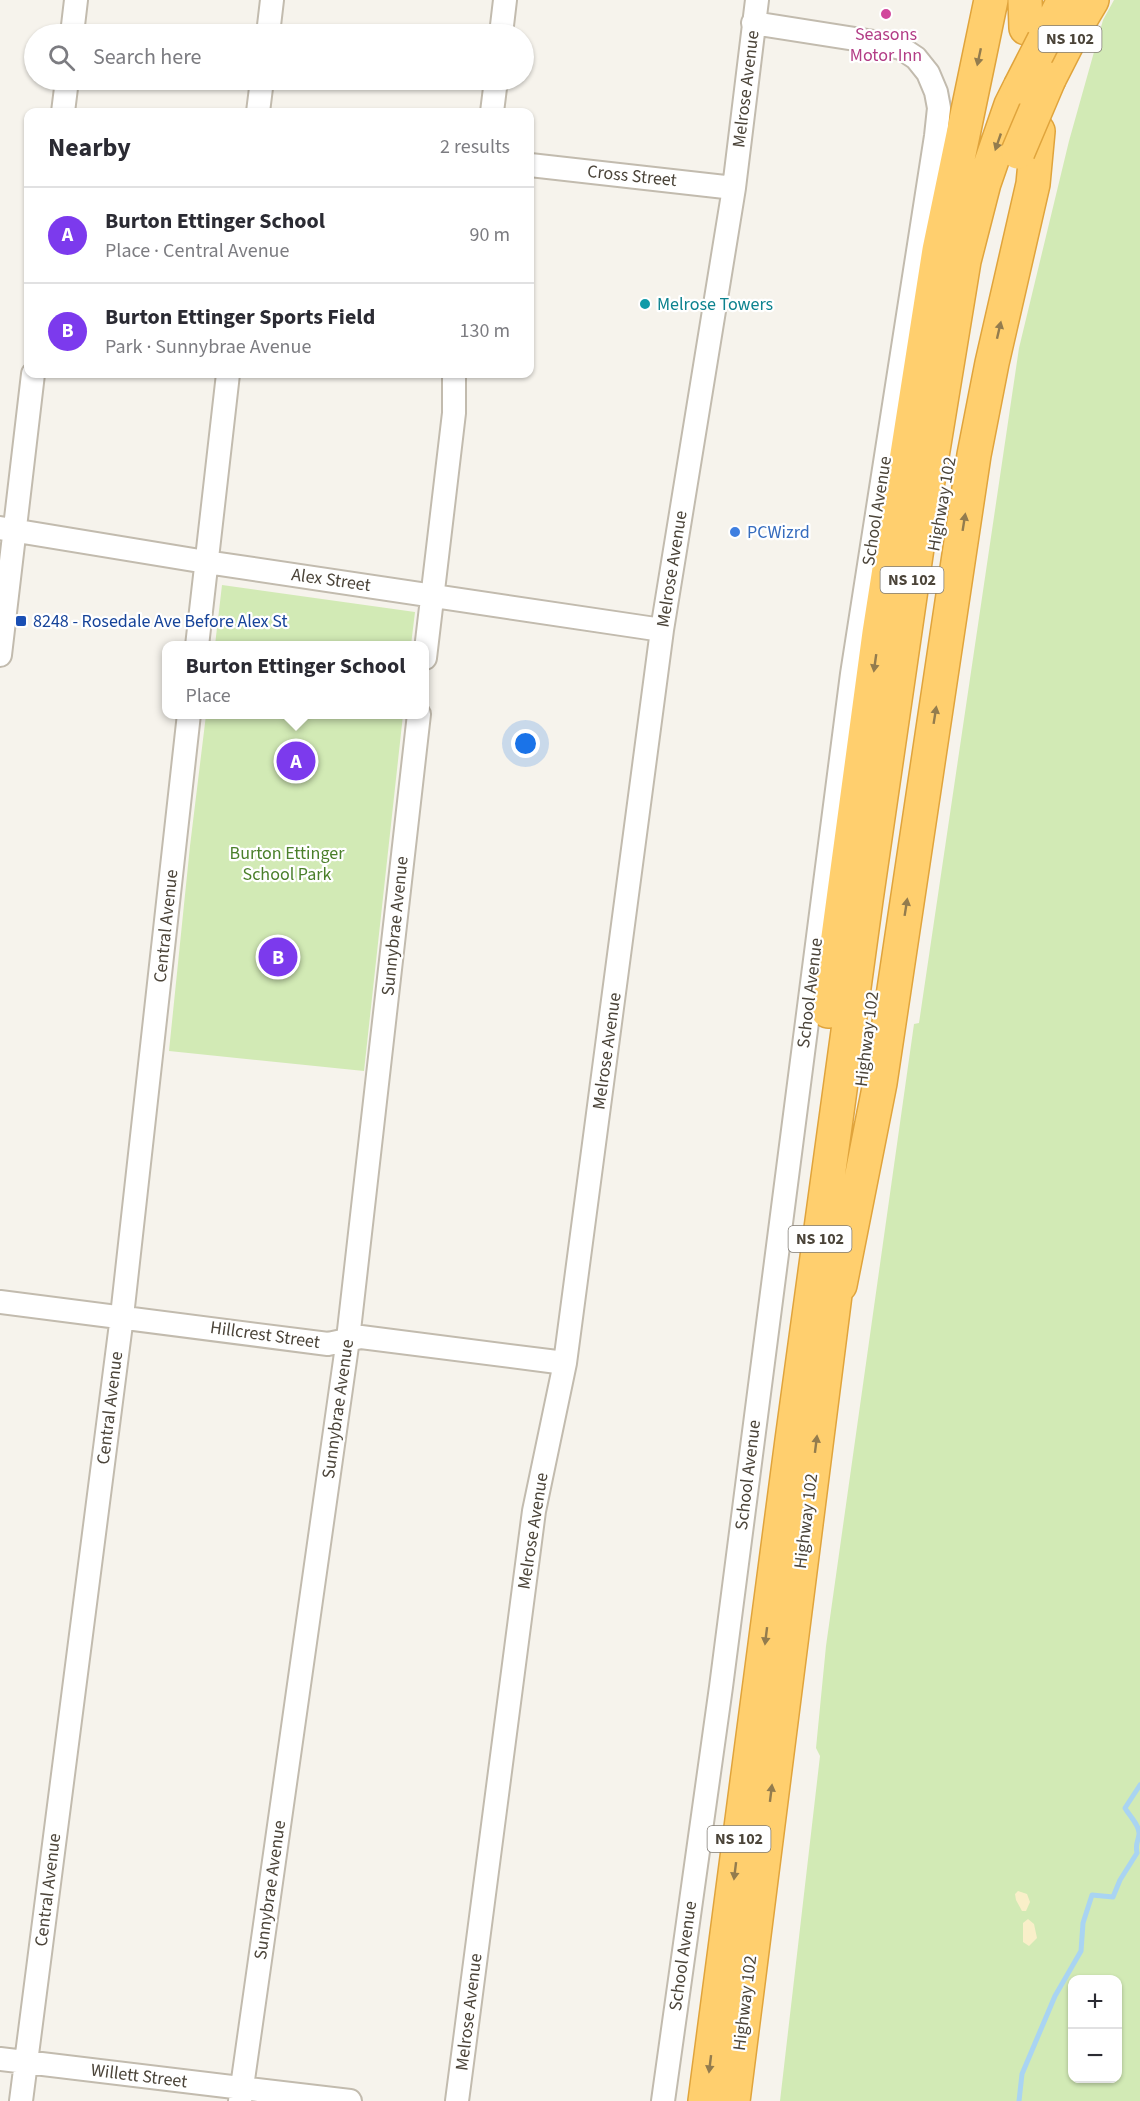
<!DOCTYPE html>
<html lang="en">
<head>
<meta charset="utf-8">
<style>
  body { margin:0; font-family:"Source Sans 3",sans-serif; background:#f7f7f7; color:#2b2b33 }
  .controls { position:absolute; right:18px; bottom:18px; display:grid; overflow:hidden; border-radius:12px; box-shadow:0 2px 4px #0004 }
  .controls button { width:54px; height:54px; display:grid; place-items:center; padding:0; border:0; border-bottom:2px solid #e1e1e2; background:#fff; color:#2b2b33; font:30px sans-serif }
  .you { position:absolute; left:526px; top:744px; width:21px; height:21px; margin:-15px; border:4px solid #fff; border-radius:50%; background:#1a73e8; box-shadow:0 0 0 9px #1a73e833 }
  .badge { display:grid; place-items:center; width:39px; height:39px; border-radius:50%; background:#7c3aed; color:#fff; font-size:20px; font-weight:700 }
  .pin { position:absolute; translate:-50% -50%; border:3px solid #fff; box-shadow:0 2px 6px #0006 }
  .popup { position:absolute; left:162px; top:641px; width:267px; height:78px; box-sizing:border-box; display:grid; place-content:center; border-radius:12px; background:#fff; filter:drop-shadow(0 2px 4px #0005); font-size:20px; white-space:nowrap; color:#7c7c81 }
  .popup b { font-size:22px; color:#2b2b33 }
  .popup::after { content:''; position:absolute; left:50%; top:100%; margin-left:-12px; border:12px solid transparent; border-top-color:#fff }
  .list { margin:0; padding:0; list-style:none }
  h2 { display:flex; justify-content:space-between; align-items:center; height:78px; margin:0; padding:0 24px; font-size:26px }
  h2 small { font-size:20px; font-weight:400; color:#7c7c81 }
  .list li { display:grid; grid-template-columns:39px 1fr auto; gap:18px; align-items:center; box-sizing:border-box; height:96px; padding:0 24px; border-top:2px solid #e1e1e2 }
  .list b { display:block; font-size:22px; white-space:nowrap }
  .list p { margin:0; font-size:20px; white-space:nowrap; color:#7c7c81 }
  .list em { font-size:20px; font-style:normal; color:#7c7c81 }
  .icon { flex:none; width:33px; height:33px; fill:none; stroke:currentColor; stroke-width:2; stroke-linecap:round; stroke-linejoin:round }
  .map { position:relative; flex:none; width:1140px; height:2101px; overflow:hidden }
  .search { position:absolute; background:#fff; box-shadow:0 2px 4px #0004; left:24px; top:24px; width:510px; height:66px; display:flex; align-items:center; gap:15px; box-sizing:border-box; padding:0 21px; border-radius:33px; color:#7c7c81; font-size:22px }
  .panel { position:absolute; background:#fff; box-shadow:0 2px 4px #0004; left:24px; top:108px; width:510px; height:270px; border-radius:12px }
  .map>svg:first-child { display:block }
</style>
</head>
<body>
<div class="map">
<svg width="1140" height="2101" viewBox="0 0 1140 2101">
  <rect width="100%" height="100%" fill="#f6f3ec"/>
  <!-- green -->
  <path fill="#d2eab5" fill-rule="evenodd" d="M1114,0H1140V2101H780L820,1756L816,1748L826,1646L914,1024L919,1023L1019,348L1069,141L1103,20ZM1072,1980H1118V2078H1072Z
    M222,585L415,612L411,645H215Z
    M206,715H403L364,1071L169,1051L190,846Z"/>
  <!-- sand -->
  <path fill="#f9efc9" d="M1018,1891L1027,1894L1030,1902L1026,1911H1022L1016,1900L1015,1894Z
    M1028,1919L1034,1924L1037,1938L1029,1946L1023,1942V1923Z"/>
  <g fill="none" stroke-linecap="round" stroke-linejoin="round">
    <!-- stream -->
    <path stroke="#a9d4f2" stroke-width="5" d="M1019,2101L1022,2074L1055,1996L1081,1951L1083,1923L1092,1895L1113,1897L1120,1880L1137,1853C1135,1843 1138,1843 1139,1834C1140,1826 1129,1815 1125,1808L1140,1785"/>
    <defs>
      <path id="minor" d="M72,34L76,0
        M268,34L272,0
        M501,34L505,0
        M63,112L67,80
        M258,112L262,80
        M492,112L496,80
        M530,165L734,188
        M0,528L206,562L662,630
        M197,646L228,374
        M0,655L33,374
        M425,658L454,413V374
        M0,1302L328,1344L361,1337L565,1363
        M0,2059L350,2101
        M21,2101L122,1316L189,714
        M240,2101L348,1339L419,714
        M457,2101L534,1511L565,1363L662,630L734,188L757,0
        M663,2101L721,1687L852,674L936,136L939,108L936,92L928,73L916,58L901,48L874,42L753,23"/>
      <path id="highway" d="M1025,0L1026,28
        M1044,40L1064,0
        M1049,79L1073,32L1092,0
        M828,1011L879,633L939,250L991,0
        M840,1285L880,1083L974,455L992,363L1033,184L1038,131
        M705,2101L792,1440L866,900L917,548L964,261L984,183L1011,105L1020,87
        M733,2101L839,1263"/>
    </defs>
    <!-- minor casing -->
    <use href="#minor" stroke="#c2bbae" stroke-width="26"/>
    <!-- highway casing -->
    <use href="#highway" stroke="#e0a43c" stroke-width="36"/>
    <!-- minor -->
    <use href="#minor" stroke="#fff" stroke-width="22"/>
    <!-- highway -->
    <use href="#highway" stroke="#ffcf6e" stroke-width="33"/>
    <defs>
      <path id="highway-bridge" d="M1020,87L1044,40
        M1018,152L1049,79"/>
    </defs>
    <!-- highway-bridge casing -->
    <use href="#highway-bridge" stroke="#e0a43c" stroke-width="36" stroke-linecap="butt"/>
    <!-- highway-bridge -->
    <use href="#highway-bridge" stroke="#ffcf6e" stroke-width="33"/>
  </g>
  <!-- one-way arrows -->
  <defs><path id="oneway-solid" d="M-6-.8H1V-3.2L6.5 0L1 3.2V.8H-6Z" transform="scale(1.5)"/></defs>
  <g fill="#937c4e">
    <use href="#oneway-solid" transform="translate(979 57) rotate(102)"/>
    <use href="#oneway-solid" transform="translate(998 142) rotate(109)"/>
    <use href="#oneway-solid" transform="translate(999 330) rotate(-77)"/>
    <use href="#oneway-solid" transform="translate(964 522) rotate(-81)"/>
    <use href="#oneway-solid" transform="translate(875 663) rotate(98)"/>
    <use href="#oneway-solid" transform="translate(935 715) rotate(-81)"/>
    <use href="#oneway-solid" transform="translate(906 907) rotate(-81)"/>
    <use href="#oneway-solid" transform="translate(816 1444) rotate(-83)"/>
    <use href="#oneway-solid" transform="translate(766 1636) rotate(97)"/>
    <use href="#oneway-solid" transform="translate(771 1793) rotate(-83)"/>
    <use href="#oneway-solid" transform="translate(735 1871) rotate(97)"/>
    <use href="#oneway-solid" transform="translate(710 2064) rotate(97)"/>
  </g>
  <!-- markers -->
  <circle fill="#d1479c" stroke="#fff" stroke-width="2" cx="886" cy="14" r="6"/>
  <circle fill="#0f9aa8" stroke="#fff" stroke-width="2" cx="645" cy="304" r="6"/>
  <circle fill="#3f7fe0" stroke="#fff" stroke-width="2" cx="735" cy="532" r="6"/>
  <rect fill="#1a4fb4" stroke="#fff" stroke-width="2" x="15" y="615" width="12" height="12" rx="3"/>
  <g text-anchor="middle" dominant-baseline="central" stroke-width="4.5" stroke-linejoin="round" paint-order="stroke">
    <!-- shield labels -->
    <g fill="#fff" stroke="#817c74" stroke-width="1.5">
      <rect x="1038.5" y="26" width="63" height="26" rx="4.5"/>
      <rect x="880.5" y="567" width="63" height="26" rx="4.5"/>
      <rect x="788.5" y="1226" width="63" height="26" rx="4.5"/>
      <rect x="707.5" y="1826" width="63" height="26" rx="4.5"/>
    </g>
    <g font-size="16" font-weight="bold" fill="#4b4439">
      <text x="1070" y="39">NS 102</text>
      <text x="912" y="580">NS 102</text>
      <text x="820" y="1239">NS 102</text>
      <text x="739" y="1839">NS 102</text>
    </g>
    <!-- hotel labels -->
    <g font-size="18" fill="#b23c85" stroke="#fff">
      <text x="886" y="34">Seasons<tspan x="886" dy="21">Motor Inn</tspan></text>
    </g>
    <!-- street labels -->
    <g font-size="18" fill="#4b4439" stroke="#fff">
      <text transform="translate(746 89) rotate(-83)">Melrose Avenue</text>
      <text transform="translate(632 176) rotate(6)">Cross Street</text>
      <text transform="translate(942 504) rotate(-80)">Highway 102</text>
      <text transform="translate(877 511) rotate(-81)">School Avenue</text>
      <text transform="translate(672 569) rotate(-81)">Melrose Avenue</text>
      <text transform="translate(331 580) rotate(8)">Alex Street</text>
      <text transform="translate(166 926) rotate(-84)">Central Avenue</text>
      <text transform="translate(395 926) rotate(-84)">Sunnybrae Avenue</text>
      <text transform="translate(810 993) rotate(-83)">School Avenue</text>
      <text transform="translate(867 1039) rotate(-83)">Highway 102</text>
      <text transform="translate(607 1051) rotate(-82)">Melrose Avenue</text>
      <text transform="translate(265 1335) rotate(8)">Hillcrest Street</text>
      <text transform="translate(110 1408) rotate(-83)">Central Avenue</text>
      <text transform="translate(338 1409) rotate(-82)">Sunnybrae Avenue</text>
      <text transform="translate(748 1475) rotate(-83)">School Avenue</text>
      <text transform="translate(806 1521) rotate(-83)">Highway 102</text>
      <text transform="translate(533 1531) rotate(-81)">Melrose Avenue</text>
      <text transform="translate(48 1890) rotate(-83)">Central Avenue</text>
      <text transform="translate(270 1890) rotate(-82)">Sunnybrae Avenue</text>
      <text transform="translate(683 1956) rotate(-82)">School Avenue</text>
      <text transform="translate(745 2003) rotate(-83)">Highway 102</text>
      <text transform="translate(469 2012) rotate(-83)">Melrose Avenue</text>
      <text transform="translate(139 2076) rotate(7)">Willett Street</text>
    </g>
    <!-- culture labels -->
    <g font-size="18" fill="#0d838f" stroke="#fff" text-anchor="start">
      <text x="657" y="304">Melrose Towers</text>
    </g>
    <!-- shop labels -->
    <g font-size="18" fill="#366cbe" stroke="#fff" text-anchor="start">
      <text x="747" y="532">PCWizrd</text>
    </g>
    <!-- transit labels -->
    <g font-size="18" fill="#164399" stroke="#fff" text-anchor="start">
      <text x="33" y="621">8248 - Rosedale Ave Before Alex St</text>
    </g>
    <!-- park labels -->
    <g font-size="18" fill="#4a7f2a" stroke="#fff">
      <text x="287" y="853">Burton Ettinger<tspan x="287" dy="21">School Park</tspan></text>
    </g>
  </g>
</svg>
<div class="controls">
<button>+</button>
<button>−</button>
</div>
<div class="you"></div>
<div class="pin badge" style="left:296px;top:761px">A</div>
<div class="popup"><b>Burton Ettinger School</b>Place</div>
<div class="pin badge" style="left:278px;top:957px">B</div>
<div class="search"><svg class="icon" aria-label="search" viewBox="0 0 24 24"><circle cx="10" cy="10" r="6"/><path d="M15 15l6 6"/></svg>Search here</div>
<section class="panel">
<h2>Nearby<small>2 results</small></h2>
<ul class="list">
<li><span class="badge">A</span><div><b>Burton Ettinger School</b><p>Place · Central Avenue</p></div><em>90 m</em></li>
<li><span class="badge">B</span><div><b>Burton Ettinger Sports Field</b><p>Park · Sunnybrae Avenue</p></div><em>130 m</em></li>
</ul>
</section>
</div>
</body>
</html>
